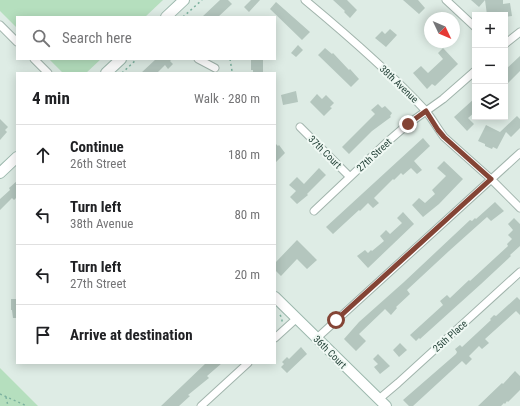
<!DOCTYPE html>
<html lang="en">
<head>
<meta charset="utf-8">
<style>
  body { margin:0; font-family:"Roboto Condensed",sans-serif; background:#f2f2f2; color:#202124 }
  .controls { position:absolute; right:12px; top:12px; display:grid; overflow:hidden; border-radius:0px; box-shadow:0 2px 10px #0003 }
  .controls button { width:36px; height:36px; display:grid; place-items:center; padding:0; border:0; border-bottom:1px solid #e0e0e0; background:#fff; color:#202124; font:20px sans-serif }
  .compass { position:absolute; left:424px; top:12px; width:36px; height:36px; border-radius:50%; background:#fff; box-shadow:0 2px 10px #0003; rotate:134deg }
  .stop { position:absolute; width:12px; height:12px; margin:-9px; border:3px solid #844435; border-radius:50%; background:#fff }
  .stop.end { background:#844435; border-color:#fff; box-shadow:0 1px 4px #0008 }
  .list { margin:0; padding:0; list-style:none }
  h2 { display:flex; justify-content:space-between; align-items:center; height:52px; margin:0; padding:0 16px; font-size:17px }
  h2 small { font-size:13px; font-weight:400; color:#757577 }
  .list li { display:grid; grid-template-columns:26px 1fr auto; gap:12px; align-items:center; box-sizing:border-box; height:60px; padding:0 16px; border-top:1px solid #e0e0e0 }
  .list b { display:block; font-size:15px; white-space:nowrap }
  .list p { margin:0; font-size:13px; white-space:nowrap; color:#757577 }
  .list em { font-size:13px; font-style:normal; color:#757577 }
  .icon { flex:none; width:22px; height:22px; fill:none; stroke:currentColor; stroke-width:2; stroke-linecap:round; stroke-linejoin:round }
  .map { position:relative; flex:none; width:520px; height:406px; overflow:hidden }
  .search { position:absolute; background:#fff; box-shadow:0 2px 10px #0003; left:16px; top:16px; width:260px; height:44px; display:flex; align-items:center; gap:10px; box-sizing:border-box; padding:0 14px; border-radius:0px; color:#757577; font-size:15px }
  .panel { position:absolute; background:#fff; box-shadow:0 2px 10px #0003; left:16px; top:72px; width:260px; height:292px; border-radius:0px }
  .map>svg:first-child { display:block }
</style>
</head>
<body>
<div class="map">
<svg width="520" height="406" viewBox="0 0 520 406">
  <rect width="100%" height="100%" fill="#deece5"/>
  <!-- green -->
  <path fill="#b5dfbe" d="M0,0H163L145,17H17V28L0,11Z
    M49,59H101L86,73H63Z
    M0,368L38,406H0Z"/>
  <!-- building -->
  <path fill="#b4c6be" d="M220,0H228L232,4L218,17H202Z
    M251,0H260L249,12L244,7Z
    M333,0H347L357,10L350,18L344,12L345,11Z
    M403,0H418L425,8L419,14Z
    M471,0H485L479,7Z
    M485,0H503V4L510,3L512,16L505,17V15H487Z
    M276,2L310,32L302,40L270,9Z
    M390,29L397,35L386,47L375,38L382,31L385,34Z
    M298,45L303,50L296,57L291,53Z
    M325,48L332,54L333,53L349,70L350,69L359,79L351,87L318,55Z
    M443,48L458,64L435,86L432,84L427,89L413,73L421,66L428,73L443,59L438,53Z
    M520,56V71L505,86V70Z
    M156,59H172L170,61L173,64L168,69L165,65L157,73H141Z
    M251,59H263V73H253V70H251Z
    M296,91L298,102L283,105L281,95Z
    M317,94L322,99L326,95L334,103L330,107L332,108L324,116L310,102Z
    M475,98V112L468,118L474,124L467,131L454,117Z
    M378,104L382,108L385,106L392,113L390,116L391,117L372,131L349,154L342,147L375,114L371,110Z
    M517,116L520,119V128L511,137L506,132L497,149L493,147L492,149L485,146V144L478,141L486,125L500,132Z
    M0,119L8,127L5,130L7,132L0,140Z
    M423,138L430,146L414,161L422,170L417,174L411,168L403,175L401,173L394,180L393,179L374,198L379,203L373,208L368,203L360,211L359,210L333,234L326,227Z
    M275,143L278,146L279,145L285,153L275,163Z
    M444,161L463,179L439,204L423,217L412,205L419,198L425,203L435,194L432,190L446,176L437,168Z
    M319,168L326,175L307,194L308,195L297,204L290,197L296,191L289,185L297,177L304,184Z
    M17,181V197L14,200L12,198L0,210V199L10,190L9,188Z
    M495,202L504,211L491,221L487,217L449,251L407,290L410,294L396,307L397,308L391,315L385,309L382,312L359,334L366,341L356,351L344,339L359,322L404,282L470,220L472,221L475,218L476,219Z
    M403,212L414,224L368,268L357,256L365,250L368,253L371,250L372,251L384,241L380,236L386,230L390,234L402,223L397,218Z
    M514,218L520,224V246L510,255L511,256L481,284L420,339L419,338L416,341L410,335L443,305L440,301L447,295L450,298L469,280L470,281L508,246L507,244L512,239L508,235L513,230L508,224Z
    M297,240L317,260L307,269L297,259L281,276L275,270V263Z
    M517,297L520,300V315L516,311L485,339L489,343L482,349L479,346L469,356L472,359L466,365L462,361L413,406H409L403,400L456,354L457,352L455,349L460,345L462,347L491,320L490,319L494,315L496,316Z
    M11,299H17V318H13L12,310H11Z
    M400,343L407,350L399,357L393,350Z
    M301,347L307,354L287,373L281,367L284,364L282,362L287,357L289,359Z
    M378,354L390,366L380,374L374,367L378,364L373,359Z
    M206,363H222L207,376L209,378L204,382L188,395L190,396L179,406H161Z
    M515,371L520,376V390L508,402L507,401L505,404L504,403L501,406H478L502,383L503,384Z"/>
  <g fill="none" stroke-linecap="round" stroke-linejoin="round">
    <defs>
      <path id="street" d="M305,0C346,34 388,70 425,110C432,118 437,128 444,137L491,179L520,208
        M446,0L475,27
        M0,25L17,42
        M505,44L520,32
        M34,59L48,73
        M198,59L215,68
        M300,127L350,177
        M314,211L386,143L408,124L443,99L475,71
        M275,338L297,318
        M317,338L520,153
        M379,399L398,383L520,272
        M201,406L248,363"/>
      <path id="secondary" d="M166,17L184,0
        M106,73L121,59
        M0,173L17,157
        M275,297L386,406"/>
    </defs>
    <!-- street casing -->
    <use href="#street" stroke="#a1b4ac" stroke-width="9"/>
    <!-- secondary casing -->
    <use href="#secondary" stroke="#9cb8ad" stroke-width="12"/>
    <!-- path -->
    <path stroke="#7cb29f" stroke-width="1.5" stroke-dasharray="2 3" stroke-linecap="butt" d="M183,17L202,0
      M230,59L232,71L231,73
      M122,73L137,59
      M280,315L282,318V322
      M0,394L27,406
      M6,397L8,406"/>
    <!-- street -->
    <use href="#street" stroke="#fff" stroke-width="7"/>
    <!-- secondary -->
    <use href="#secondary" stroke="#fff" stroke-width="10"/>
  </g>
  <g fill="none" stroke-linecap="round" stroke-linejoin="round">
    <!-- route -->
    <path stroke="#844435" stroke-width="5" d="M336,320L491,179L444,137L438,130L426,111L408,124"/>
  </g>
  <g text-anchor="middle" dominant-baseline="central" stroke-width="4" stroke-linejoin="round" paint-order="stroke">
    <!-- street labels -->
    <g font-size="10" fill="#1e3d33" stroke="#eff8f3">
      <text transform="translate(399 84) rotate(44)">38th Avenue</text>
      <text transform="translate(325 152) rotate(45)">37th Court</text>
      <text transform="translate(374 155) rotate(-43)">27th Street</text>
      <text transform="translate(450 336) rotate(-42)">25th Place</text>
      <text transform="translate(330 352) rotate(45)">36th Court</text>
    </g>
  </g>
</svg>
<div class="controls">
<button>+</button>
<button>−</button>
<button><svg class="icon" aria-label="layers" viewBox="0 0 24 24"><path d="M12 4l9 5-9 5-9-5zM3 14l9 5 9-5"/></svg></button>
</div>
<svg class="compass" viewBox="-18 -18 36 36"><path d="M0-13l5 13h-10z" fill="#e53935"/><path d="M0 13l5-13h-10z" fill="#757577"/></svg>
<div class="stop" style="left:336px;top:320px"></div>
<div class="stop end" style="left:408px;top:124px"></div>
<div class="search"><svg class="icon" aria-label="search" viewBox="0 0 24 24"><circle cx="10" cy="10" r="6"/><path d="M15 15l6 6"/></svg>Search here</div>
<section class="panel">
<h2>4 min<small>Walk · 280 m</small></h2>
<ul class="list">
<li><svg class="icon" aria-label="ahead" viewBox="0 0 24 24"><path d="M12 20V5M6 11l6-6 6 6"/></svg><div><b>Continue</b><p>26th Street</p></div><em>180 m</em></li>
<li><svg class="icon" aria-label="left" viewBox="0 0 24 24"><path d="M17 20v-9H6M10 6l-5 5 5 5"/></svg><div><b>Turn left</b><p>38th Avenue</p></div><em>80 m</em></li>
<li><svg class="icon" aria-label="left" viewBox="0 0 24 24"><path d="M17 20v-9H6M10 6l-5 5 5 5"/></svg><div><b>Turn left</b><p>27th Street</p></div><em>20 m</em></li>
<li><svg class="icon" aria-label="arrive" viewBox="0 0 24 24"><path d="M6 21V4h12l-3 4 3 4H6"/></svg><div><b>Arrive at destination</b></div></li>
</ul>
</section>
</div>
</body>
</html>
